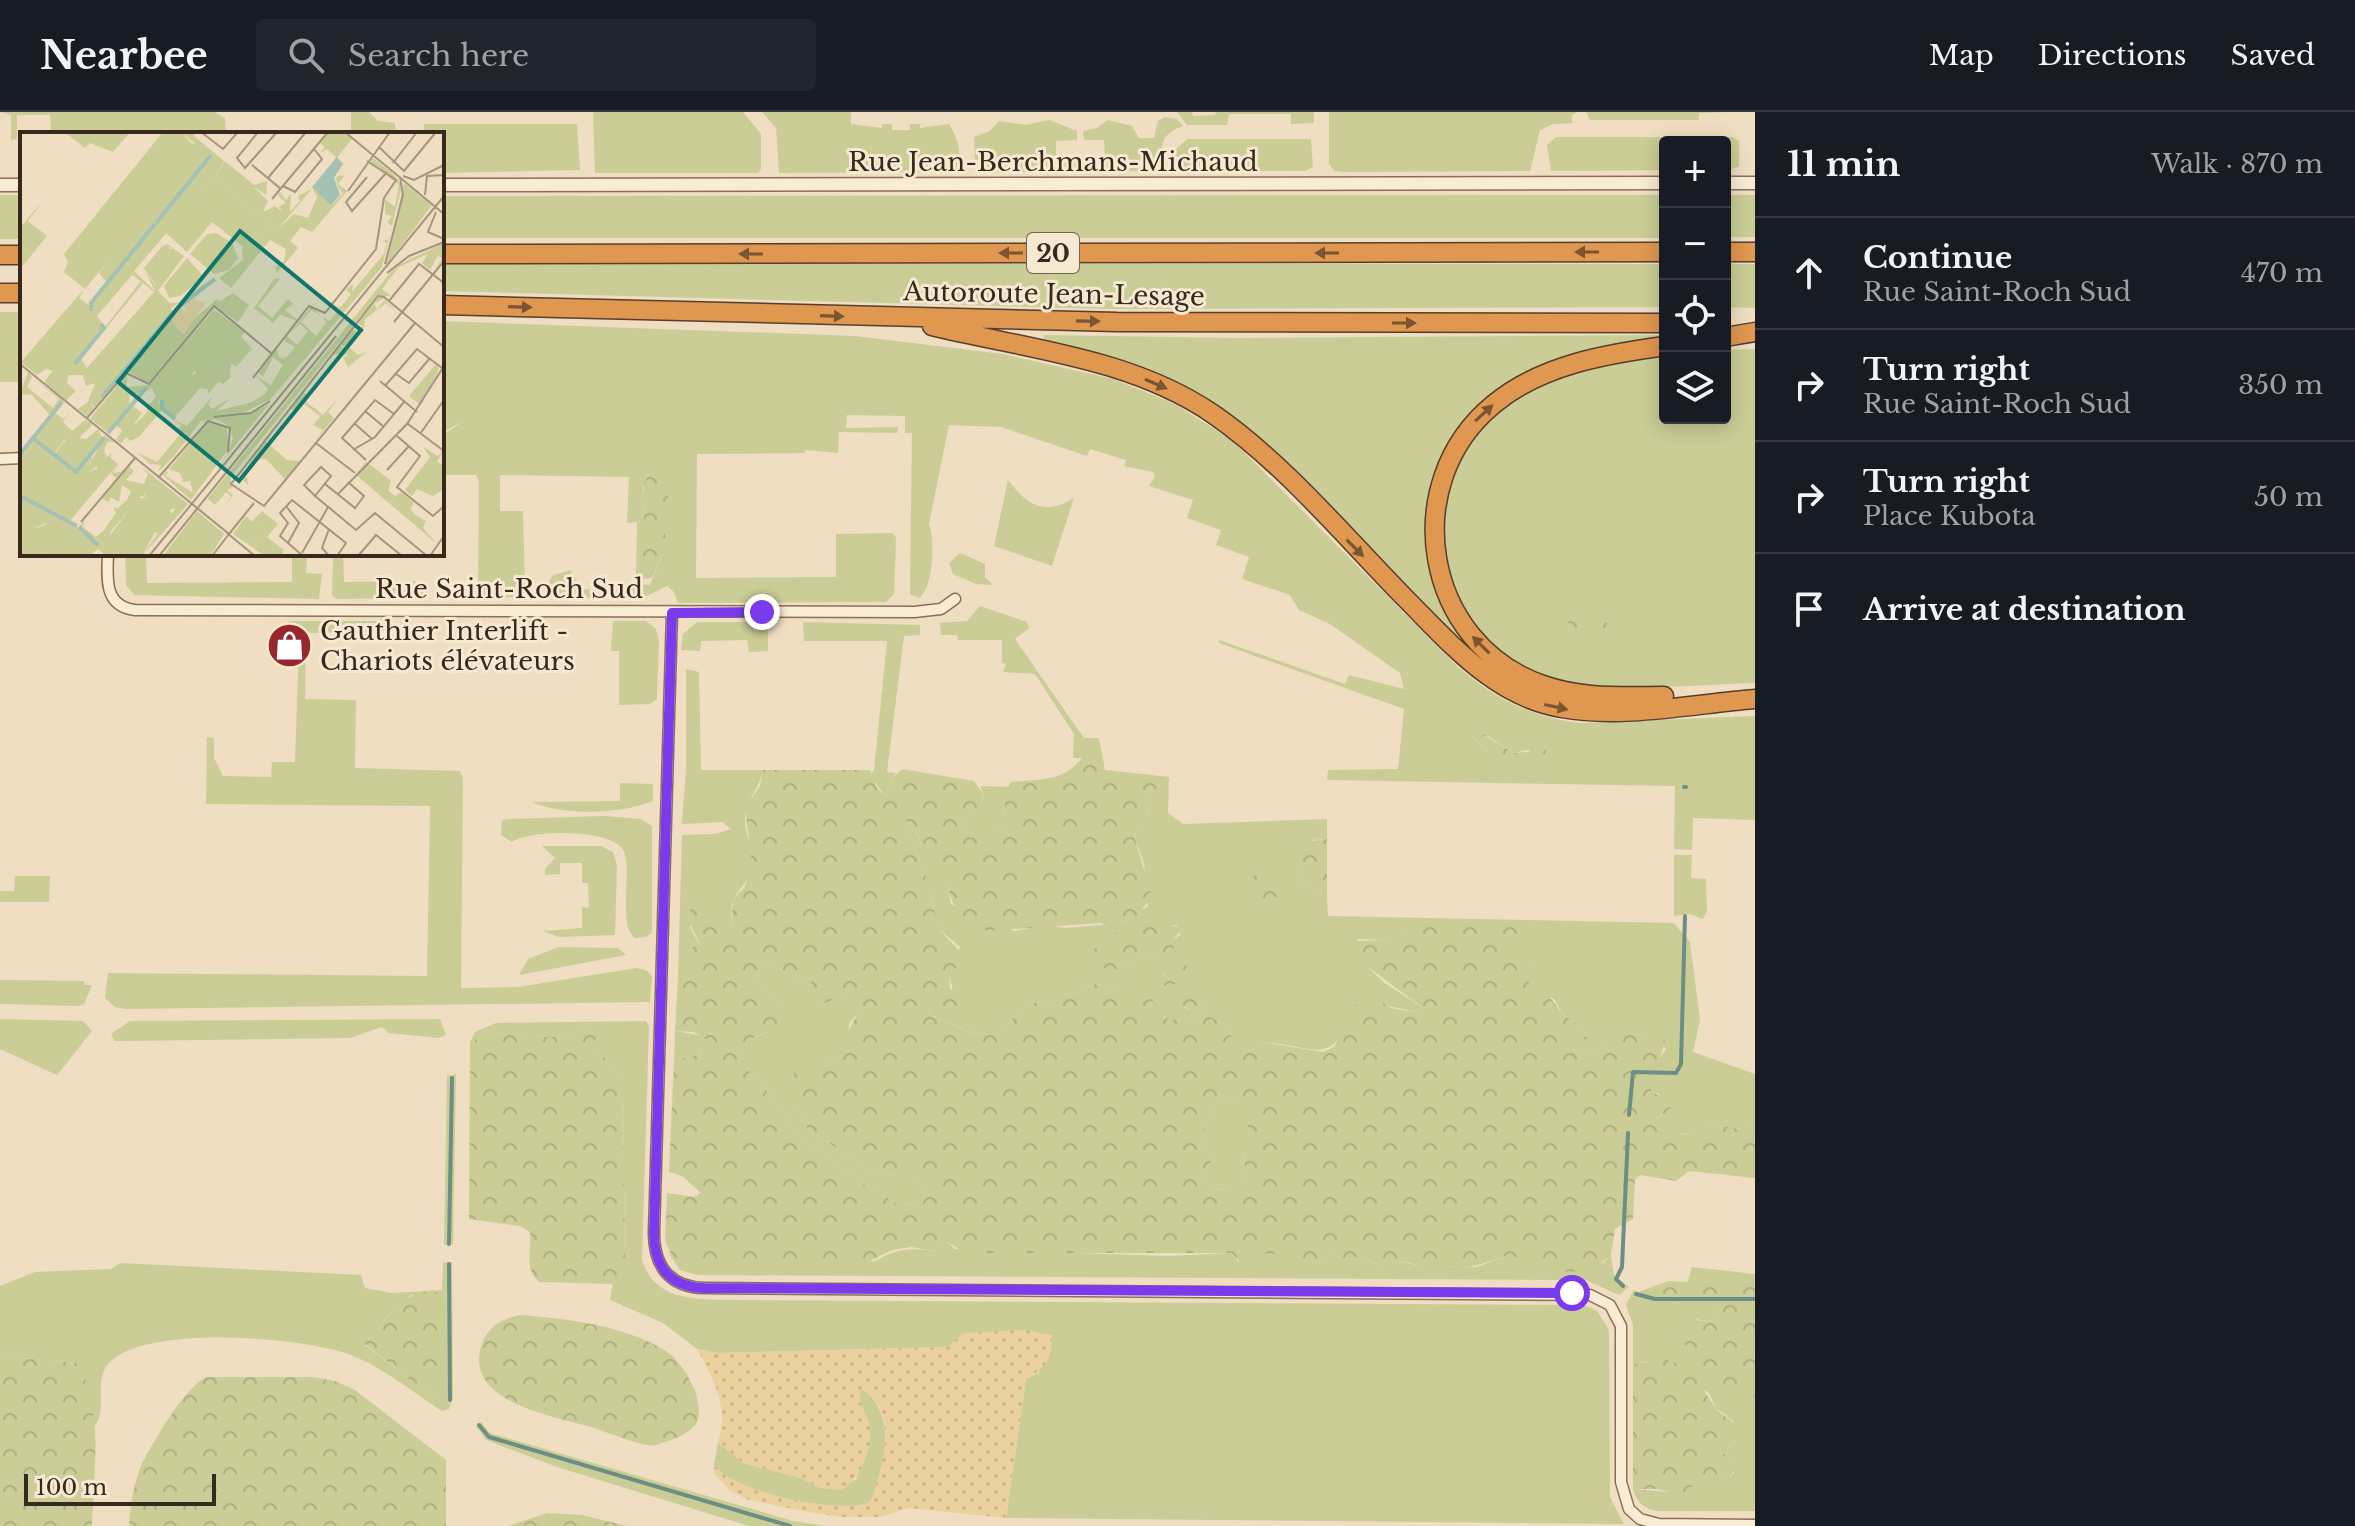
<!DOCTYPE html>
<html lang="en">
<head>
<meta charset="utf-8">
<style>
  body { margin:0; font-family:"Libre Baskerville",serif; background:#20242c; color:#f1f3f6 }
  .controls { position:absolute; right:24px; top:24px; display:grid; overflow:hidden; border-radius:8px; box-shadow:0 4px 20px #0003 }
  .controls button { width:72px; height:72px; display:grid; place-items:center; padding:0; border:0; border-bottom:2px solid #363941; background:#171b24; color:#f1f3f6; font:40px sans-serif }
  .scale { position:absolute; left:24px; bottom:20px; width:192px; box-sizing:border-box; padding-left:8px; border:4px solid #38281d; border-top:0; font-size:22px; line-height:28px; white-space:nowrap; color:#38281d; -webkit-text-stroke:6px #f6e9d1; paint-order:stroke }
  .stop { position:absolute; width:24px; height:24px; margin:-18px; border:6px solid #7c3aed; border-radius:50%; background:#fff }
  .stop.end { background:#7c3aed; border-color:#fff; box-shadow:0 2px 8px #0008 }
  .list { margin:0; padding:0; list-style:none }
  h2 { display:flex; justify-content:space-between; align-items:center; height:104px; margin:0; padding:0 32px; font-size:34px }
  h2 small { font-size:26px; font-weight:400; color:#9ea1a6 }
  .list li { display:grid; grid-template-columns:52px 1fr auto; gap:24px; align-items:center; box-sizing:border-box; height:112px; padding:0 32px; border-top:2px solid #363941 }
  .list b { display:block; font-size:30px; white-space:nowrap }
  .list p { margin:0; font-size:26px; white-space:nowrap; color:#9ea1a6 }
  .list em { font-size:26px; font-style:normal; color:#9ea1a6 }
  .icon { flex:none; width:44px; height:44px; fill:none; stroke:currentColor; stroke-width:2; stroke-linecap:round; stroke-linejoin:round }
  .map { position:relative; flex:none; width:1755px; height:1414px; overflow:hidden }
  header { display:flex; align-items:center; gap:48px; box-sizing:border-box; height:112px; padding:0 40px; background:#171b24; border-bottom:2px solid #363941 }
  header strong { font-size:38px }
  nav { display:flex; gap:44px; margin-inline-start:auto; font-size:28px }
  .search { width:560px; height:72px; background:#20242c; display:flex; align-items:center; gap:20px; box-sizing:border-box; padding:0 28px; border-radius:8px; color:#9ea1a6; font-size:30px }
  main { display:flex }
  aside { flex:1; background:#171b24 }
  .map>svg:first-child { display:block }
</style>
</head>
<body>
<header>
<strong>Nearbee</strong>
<div class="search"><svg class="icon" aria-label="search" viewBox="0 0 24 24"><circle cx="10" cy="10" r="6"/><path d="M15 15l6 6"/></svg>Search here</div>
<nav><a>Map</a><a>Directions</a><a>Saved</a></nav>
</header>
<main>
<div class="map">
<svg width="1755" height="1414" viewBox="0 0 1755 1414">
  <defs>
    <pattern id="forest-crowns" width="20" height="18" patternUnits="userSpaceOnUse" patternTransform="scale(2)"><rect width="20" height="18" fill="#cacd95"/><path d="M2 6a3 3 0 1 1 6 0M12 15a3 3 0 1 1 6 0" fill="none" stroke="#aeb080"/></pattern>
    <pattern id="sand-dots" width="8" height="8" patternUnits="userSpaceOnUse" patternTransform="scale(2)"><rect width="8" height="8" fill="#ebd19e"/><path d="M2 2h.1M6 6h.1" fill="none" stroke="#cab388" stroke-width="1.8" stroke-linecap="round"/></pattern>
  </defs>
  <rect width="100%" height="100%" fill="#efdec1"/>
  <!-- grass -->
  <path fill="#cacd95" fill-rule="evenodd" d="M0,0H215L225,6L226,22H51L50,3H17V27L11,28V3Z
    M351,0H369L378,9L395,11L396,22H351Z
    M593,0H743L761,22V57L758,61H595Z
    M762,0H851V12L882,16V12H892V18H910V12H920V16L949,12C958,26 963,41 956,58L945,60L779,61L776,16Z
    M1177,0H1192L1193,4L1215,3L1216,0H1314V11L1291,12V2H1229L1227,13H1187Z
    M1329,0H1576V1L1572,3V11L1553,12L1540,18L1530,59L1344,60L1334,59L1329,52Z
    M1586,0H1729L1699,1V8H1590Z
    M1165,5L1177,7L1183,14C1150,25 1169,46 1154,59L982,60L975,55L974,25L990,19L999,9L1026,13L1049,8L1077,19V28L1056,29V44H1105L1104,28H1084L1083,19L1097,16L1108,8L1132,14L1139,26H1154L1158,9Z
    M424,12H577L580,58L442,61V22H424Z
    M1556,25H1733L1739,29V55L1725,58V30H1665V58L1551,59L1547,33Z
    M1187,27H1311L1313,55L1305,59H1177L1174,39Z
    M0,83H22V127H0Z
    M1665,83V126H442V84Z
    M1725,83H1755V125H1725Z
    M444,152H1665V195L1107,197L442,179Z
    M1725,152H1755V196L1725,195Z
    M0,200H22V270H0Z
    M442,209L855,224L1003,242L1113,267L1175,292L1233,329L1456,553C1492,585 1532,606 1581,611L1755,604V736V708L1693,706L1692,738L1674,737L1675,674L1327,668L1328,658L1398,657L1404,597L1219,531V528L1345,572L1349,563L1404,577L1400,561L1330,512L1299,498L1290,483L1242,467L1249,445L1216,433L1221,418L1187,406L1193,388L1149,374L1155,364L1153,360L1124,354L1126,348L1090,337L1087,344L1001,315L949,313L929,412C935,427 934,475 919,486L910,482V475L912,321H905V304L847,303L846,316L898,315L897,321L839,320L838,341L805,338V341L697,342L696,466L836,465V422L892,421L896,425L894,482L886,490L678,491L674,480L667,474L638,488L607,485L608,479H614L620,471L650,473L665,436V397L670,376L643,375L644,409L627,411L629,365L500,363V399H523L525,478L517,485L471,486L456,474H478L479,370L476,363H442V324L463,309L442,321ZM1473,624H1488L1514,641L1527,638L1551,649C1521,653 1492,650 1473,624Z
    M1044,223L1238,226L1665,223V227C1644,230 1618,230 1599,235C1508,262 1429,307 1426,412C1424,450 1434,490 1459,520C1475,539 1541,576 1565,592L1505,569L1446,516L1231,302L1151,259L1044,233Z
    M1755,237V571C1694,572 1592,585 1537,561C1426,514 1410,353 1514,288C1559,260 1613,252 1665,243V306H1725V238Z
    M1008,368C1028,394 1044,404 1074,386L1052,454L994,434Z
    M960,441L985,452V465L993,473L976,472L953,462L949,451Z
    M125,442H146L147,471L292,470V442H307L306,461L322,462L319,487L134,483L126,473Z
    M333,442H343L344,470L415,469L426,480L419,486L336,487L332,483Z
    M570,458L582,477L594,478L596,486L548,483L546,477L552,464Z
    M980,494L1027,510L1029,516L1015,527L1084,626H1099L1105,658L1092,646H1073L1074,622L1035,562L1003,560L1006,552L1002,551V528H958L957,523H941L940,511L967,509Z
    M289,509H382L386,512V519L306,521L305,587L356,588L355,656L460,659L463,666L461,876L518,875L636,856L646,858L652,864L650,890L126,897L115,895L105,886L108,861L427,864L430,694L206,692L207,625L214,626V646L223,664L271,665L272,650H295L299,530H289Z
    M613,509H646L656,517L659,529L657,587L650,592L619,593V539H611Z
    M697,510H768V539L749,540L747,528L701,529L700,539L681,538L683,522Z
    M803,510L920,513V523L904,524L887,660L896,661L890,668L891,681L885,684L870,663L874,658L887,529H804Z
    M686,557L699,560L701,658H763C760,676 744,691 745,710C746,725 754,738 752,754C750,768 741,774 734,786C730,793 732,809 731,817L725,818L719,809L689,814L701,835L690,863L678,865L682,723L715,722L731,717L723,710L682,712L686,657Z
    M1169,665L1168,701L1183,712L1327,707V727L1313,728L1296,754L1298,768L1327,788L1328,804L1674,811L1690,830L1700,908L1693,940L1755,962V1013L1738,1017L1715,1012L1699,1020L1671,1023L1654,1014L1653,1008L1662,1004L1659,982L1651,979L1659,947L1666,937L1651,923L1622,922L1598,936L1572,939L1570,936L1586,926L1585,918L1563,902L1554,887L1531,879L1526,863L1533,854L1522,848V833L1408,815L1384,828L1358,827L1350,837L1382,869L1423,896L1419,901L1359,887C1329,957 1327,936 1263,930L1241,945L1225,912L1204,902C1213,867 1176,858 1172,828L1180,823L1177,813L1134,816L1112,860L1136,846L1161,839L1168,845L1169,856L1163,864L1184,868L1192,877L1176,884L1185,896L1195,899L1199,905L1196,911L1165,906L1144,878L1119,879L1096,872L1060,888L1031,891L993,923L976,922L928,902L931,894H957L949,863L960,835L939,817L924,757L902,710L911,709L921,732L944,756L951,792L1015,819L1047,813L1065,816L1124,811L1148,794L1144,751L1134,724L1147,706L1150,683Z
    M620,671L653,672V689C621,702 563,704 532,690L620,689Z
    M980,674L1011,675L1005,682L1004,712L994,721L971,727L960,713L980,694L984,683Z
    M605,704L641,707L652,714V821L646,825L635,826C618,814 631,763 625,742C619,716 530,717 512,730L501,723L502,709L506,707Z
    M542,734H601L613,740L617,753L615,823L559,825L543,819L582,816V795L589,796L588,771H582V751H560V762L545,763V757L555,746Z
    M1674,743H1692L1691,766L1706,767L1707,799L1703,807L1690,802L1674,804Z
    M15,764H50L49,790H0V779H14Z
    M559,835L618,836L626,843L519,863L528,847Z
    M775,852L787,862L811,869L809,887L824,891L842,885L860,899L850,910L843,943L796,969L794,993L808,1017L877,1063L903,1062L921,1069L927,1084L919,1093L898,1092L866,1074L807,1029L788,1012L780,993L747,957L742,941L750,927L766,921L781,897L757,870L760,856Z
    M0,868L84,869L85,873H92L84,892L79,894L0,892Z
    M0,907L83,909L92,919L57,963L0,937Z
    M440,907L446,923L438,926L389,921L382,915L350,926L128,929H115L111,922L130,909Z
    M646,909L649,914L642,1148C655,1191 700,1187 737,1188L1584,1193L1597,1199L1609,1218L1610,1385L1624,1412L1006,1406L1026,1267L1040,1260L964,1221L948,1235L717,1241L697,1237L663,1211L610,1188L613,1172L621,1167L625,1153L623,968L593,932L595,916L554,925L489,922L470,930L475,920L496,911Z
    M675,919L705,924L710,930C703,945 689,947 674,949Z
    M456,962L453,1132L444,1133L447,964Z
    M1222,983L1237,988L1252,1022L1243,1039L1246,1063L1232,1078L1213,1077L1202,1065L1213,1046C1195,1021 1207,1006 1222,983Z
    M947,1130L955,1137L1168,1144L1231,1141L1238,1150C1271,1131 1287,1146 1319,1149L1329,1141L1344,1147L1359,1145L1378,1153L1391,1148L1437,1157L1477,1155L1511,1142L1603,1151L1611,1143L1614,1164L1629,1175L1619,1183L1588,1169L1570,1168L697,1163L680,1158L667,1139L672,1145L875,1149C896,1137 909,1135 933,1139Z
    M452,1150L453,1285L449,1297L442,1299C411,1279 383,1255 348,1242C302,1225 142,1212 108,1252C93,1270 109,1300 93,1316L94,1302L77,1251L0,1244V1174L35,1160L111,1157L120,1151L361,1163L365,1176L391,1181L442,1178L443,1151ZM412,1182L440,1285L413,1270L365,1233L392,1199Z
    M1692,1155L1755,1162V1173H1687Z
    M1634,1178L1638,1180L1636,1188L1718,1195L1711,1210L1695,1207L1755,1286V1399H1657C1643,1396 1638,1391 1633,1377C1653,1378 1669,1382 1689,1378L1695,1370L1730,1364L1734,1361L1731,1349L1722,1341L1735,1329L1733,1309L1716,1296L1709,1281L1647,1249L1633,1252V1213L1626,1193Z
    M861,1276C897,1299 888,1358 869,1391C837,1402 735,1381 714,1353L718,1330L743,1351L801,1366L820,1376L856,1368L870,1319L858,1285Z
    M481,1310L490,1321L793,1409L826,1414H749L557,1355L486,1328L476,1314Z"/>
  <!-- forest -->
  <path fill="url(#forest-crowns)" fill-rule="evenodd" d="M654,357L665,359L672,370L665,397V436L652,466L643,467L636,462L637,410L644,409C644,391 639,369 654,357Z
    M1596,500L1605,506L1609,516L1606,523L1587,524L1567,516L1569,508L1577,504L1587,506Z
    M1481,621L1514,641L1549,638L1551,650C1515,652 1497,653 1473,624Z
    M1082,646H1092L1105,658L1169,665L1150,683L1147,706L1134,724L1152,785L1137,804L1112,816L1100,811L988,819C955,808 949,788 944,756L931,753L911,709L902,710L924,757L939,817L965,845L949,864L950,877L966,880V886L958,894H931L928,902L975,922L993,923L1031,891L1060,888L1096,872L1119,879L1144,877L1165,906L1195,911L1199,905L1195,899L1177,892L1175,884L1191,876L1184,868L1168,875L1160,871C1167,858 1173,851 1161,839L1136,846L1112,860L1099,854L1091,843C1103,815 1157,808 1184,816L1172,828C1176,858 1213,863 1204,902L1225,912L1241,944L1263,930L1323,940L1334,935L1359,887L1366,880L1391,896L1419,901L1423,896L1356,846L1350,837L1351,829L1384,828L1408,815L1527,814L1529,824L1522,833V847L1542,861L1540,866L1527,863L1531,879H1545L1563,902L1585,918L1587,926L1571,936L1572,939L1598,936L1622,922L1651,923L1665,928L1651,979L1669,989L1671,998L1653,1008L1654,1014C1674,1027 1694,1023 1715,1012L1738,1017L1755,1013V1066L1689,1059L1676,1069L1640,1063L1635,1068L1633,1107L1615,1117L1611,1143L1590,1160C1559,1159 1535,1161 1511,1142C1487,1151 1460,1160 1435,1157C1414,1154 1399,1144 1379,1153L1359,1145L1344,1147L1329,1141L1319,1149C1289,1146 1282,1137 1249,1144L1243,1153L1231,1141H966L947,1130L933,1139L911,1135L892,1138L857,1155L691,1152L672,1145L665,1128L667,1081L694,1085L701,1081L682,1064L669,1060L674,949L701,942L710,930L694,920L675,919L678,865L690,862L686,842L692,835H701C695,817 682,810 693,792L715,797L725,818L731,817L733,787L744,776L752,754L745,696L760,674L763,658H870L877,676L885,684L891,681L890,668L902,657L974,669L984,683L980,694L960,713L971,726L994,721L1004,712L1005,681L1011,670C1038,667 1064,670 1082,646ZM775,852L787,862L811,869L808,887L824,891L842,885L859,899L844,927L843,943L827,952L794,956V993L808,1017L877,1063L903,1062L921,1069L927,1084L919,1093L898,1092L866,1074L807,1029L788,1012L780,993L747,957L742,941L750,927L781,914V897L757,870L760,856ZM1222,983L1237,988L1251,1022L1243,1039L1246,1063L1232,1078L1213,1077L1202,1065L1213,1046C1195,1021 1207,1006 1222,983Z
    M1327,727V788L1298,768L1296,754L1286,739L1296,731Z
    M1269,760H1280L1284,780C1273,791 1263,787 1249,782L1245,772L1252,764Z
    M595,916L598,922L593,932L623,968L625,1153L621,1167L613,1172L540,1170C523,1159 532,1137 530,1120L520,1114L469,1107L470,930L489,922L554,925Z
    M1669,1169L1755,1173V1286L1750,1282L1739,1286L1699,1249L1675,1221L1680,1206L1711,1210L1718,1195L1636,1189L1638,1180Z
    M422,1180L442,1181L440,1285L413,1270L365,1232L401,1189Z
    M521,1203C568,1207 621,1213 663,1237C682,1248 706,1287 697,1310C692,1322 667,1330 655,1333C643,1336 605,1319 591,1315C554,1304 465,1291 481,1235C487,1215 501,1207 521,1203Z
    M0,1244L77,1251C105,1290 93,1367 92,1414H0Z
    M1662,1247C1693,1253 1698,1271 1715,1295C1723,1306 1736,1308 1741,1322L1723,1341L1736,1355L1730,1364L1723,1365L1724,1376L1696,1370L1684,1383L1656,1377H1633V1252Z
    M206,1265H312L335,1269L355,1278L446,1348V1414H129C130,1394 134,1370 142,1352C154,1328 184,1277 206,1265Z
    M547,1401L582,1403L627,1414H508Z"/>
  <!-- sand -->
  <path fill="url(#sand-dots)" d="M1025,1218L1052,1223C1053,1246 1046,1256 1026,1267L1006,1406L909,1396L880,1405H840L803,1399L749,1388L730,1379L713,1360L714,1353C735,1381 837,1402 869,1391L873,1383C884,1349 899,1298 861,1276C856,1290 869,1302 870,1318C872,1340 860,1366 842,1378L820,1376L801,1366L743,1351L718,1330C729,1294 714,1268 697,1237L717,1241L948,1235L964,1221Z"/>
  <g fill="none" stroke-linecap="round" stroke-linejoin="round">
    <!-- stream -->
    <path stroke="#6b8f84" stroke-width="4" d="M1684,675H1686
      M1629,1003L1633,960L1676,961L1681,952L1685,804
      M449,1132L452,966
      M449,1152L450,1288
      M1623,1174L1616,1167L1622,1155L1628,1021
      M1636,1182L1655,1187H1755
      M479,1313L489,1325L790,1414"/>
    <defs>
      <path id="minor" d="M0,347L22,346
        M108,442C107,467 104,494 135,498L914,500L941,497L955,487
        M672,501L654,1121C654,1155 670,1175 704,1176L1590,1183L1610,1193L1621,1214V1370L1629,1397L1640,1407L1659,1412L1755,1413"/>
      <path id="tertiary" d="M1725,71H1755
        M0,73H22
        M442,73L1665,71"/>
      <path id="motorway" d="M1725,140H1755
        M442,142L1665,140
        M0,143H22
        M0,181H22
        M442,193L1117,210L1665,211
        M932,214C1027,237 1131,246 1213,302C1284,351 1346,426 1406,487C1451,532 1495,585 1562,596C1623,607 1693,592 1755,587
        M1725,225L1755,220
        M1664,584C1624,584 1582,587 1543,573C1423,532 1397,371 1494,292C1541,253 1606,242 1665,234"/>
    </defs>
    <!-- minor casing -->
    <use href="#minor" stroke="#896f58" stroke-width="13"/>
    <!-- tertiary casing -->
    <use href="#tertiary" stroke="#896f58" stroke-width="15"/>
    <!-- motorway casing -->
    <use href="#motorway" stroke="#563d2d" stroke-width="21"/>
    <!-- minor -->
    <use href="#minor" stroke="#f9ecd5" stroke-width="10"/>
    <!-- tertiary -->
    <use href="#tertiary" stroke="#f9ecd5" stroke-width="12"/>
    <!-- motorway -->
    <use href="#motorway" stroke="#e09750" stroke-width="18"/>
  </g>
  <!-- one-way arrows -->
  <defs><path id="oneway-solid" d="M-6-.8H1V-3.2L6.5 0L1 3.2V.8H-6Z" transform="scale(2)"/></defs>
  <g fill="#7b5431">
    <use href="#oneway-solid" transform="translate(1587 140) rotate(180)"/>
    <use href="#oneway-solid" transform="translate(1011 141) rotate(-180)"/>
    <use href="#oneway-solid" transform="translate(1327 141) rotate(180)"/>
    <use href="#oneway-solid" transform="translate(751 142) rotate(180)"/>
    <use href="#oneway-solid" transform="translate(520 195) rotate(2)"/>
    <use href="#oneway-solid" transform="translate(832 204) rotate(2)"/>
    <use href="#oneway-solid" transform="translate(1088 209) rotate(1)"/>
    <use href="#oneway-solid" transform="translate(1404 211)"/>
    <use href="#oneway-solid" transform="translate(1156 272) rotate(23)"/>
    <use href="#oneway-solid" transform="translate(1484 301) rotate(-43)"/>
    <use href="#oneway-solid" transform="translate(1355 436) rotate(45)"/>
    <use href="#oneway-solid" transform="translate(1481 533) rotate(-135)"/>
    <use href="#oneway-solid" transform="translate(1556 595) rotate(12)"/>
  </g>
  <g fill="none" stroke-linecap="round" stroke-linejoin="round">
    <!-- route -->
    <path stroke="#7c3aed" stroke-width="10" d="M762,500L672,501L654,1121C654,1155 670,1175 704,1176L1572,1181"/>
  </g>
  <!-- icons -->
  <defs>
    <symbol id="shop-disc" viewBox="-11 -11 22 22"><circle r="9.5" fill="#992730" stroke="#f6e9d1"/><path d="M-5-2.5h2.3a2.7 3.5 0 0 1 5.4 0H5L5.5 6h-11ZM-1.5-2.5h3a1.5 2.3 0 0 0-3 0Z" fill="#fff"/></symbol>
  </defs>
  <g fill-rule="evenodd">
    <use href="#shop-disc" x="264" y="508" width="51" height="51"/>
  </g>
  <g text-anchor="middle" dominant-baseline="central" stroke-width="6" stroke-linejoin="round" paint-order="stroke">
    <!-- shield labels -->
    <rect fill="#f6e9d1" stroke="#716253" stroke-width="2" x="1027" y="121" width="52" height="40" rx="6"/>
    <g font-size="24" font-weight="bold" fill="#38281d">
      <text x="1053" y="141">20</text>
    </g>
    <!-- street labels -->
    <g font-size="26" fill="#38281d" stroke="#f6e9d1">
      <text x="1053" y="50">Rue Jean-Berchmans-Michaud</text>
      <text transform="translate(1054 182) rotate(1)">Autoroute Jean-Lesage</text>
      <text x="509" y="477">Rue Saint-Roch Sud</text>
    </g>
    <!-- poi labels -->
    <g font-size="26" fill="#38281d" stroke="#f6e9d1" text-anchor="start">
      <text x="320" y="519">Gauthier Interlift -<tspan x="320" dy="30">Chariots élévateurs</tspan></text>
    </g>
  </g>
  <!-- overview -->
  <g transform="translate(20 20)">
    <rect width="424" height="424" fill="#efdec1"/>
    <path d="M161,0H177L174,4L204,29L194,46L257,98L274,82L288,86L297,65L292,55L312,73L323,61L318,55L316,46L320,43L324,44L318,52L327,59L292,100L281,95L270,109L278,116L257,141L255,135L264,129L266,117L250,108L211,156L199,146L223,128L222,114L226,117L244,101L255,100L192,48L114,139L135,159L124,136L147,112L164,124L138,159L150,171H157L184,152L195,147L151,176L154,180L141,197L150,186L161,198L197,167L221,185L228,177L218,190L193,173L128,251L106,238L75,275L69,271L74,276L67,284L58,277L68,270L75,251L66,254L63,243H49L47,251L56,259L46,268L24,250L33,239L26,237L17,243L1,230L64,157L59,166L69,173L87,151L79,141L176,12ZM142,114L152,116L135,153L124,136ZM112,143L121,149L85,195L77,184ZM123,151L134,160L67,236L61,227ZM353,26L371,40L382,53L362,135L251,267L222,281L181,289L154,324L138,340L141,333L130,332L118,321L137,330L160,302L155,298L162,294L153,288L167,294L192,265L188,272L192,277L211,266L196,279L230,271L245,262L248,257L236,244L251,253L263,233L253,225L243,245L238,241L257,216L258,224L265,228L262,223L266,226L275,215L264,209L267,204L277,213L288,199L280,192L270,201L291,175L302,184L291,178L281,190L296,204L306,191L303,185L310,189L319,177L314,174L321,175L331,162L326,158L333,152L332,160L364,122L367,111L362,109L368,108L372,94L367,90L372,84L365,82V69L372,60L366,68L375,75L379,53L351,31ZM384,51L412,73L365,135ZM24,67L8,89L27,104L0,137V96ZM424,111V127L413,140L422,127L418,123L410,138L402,131L408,122L379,135L362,157L371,164H357L210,346L213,355L207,358L213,363L205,374L211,364L206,360L195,373L188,367L184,371L370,141L378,133ZM255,146L260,147L238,174L252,186L268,167L273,172L265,178L277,187L271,195L275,188L260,183L253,191L234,176L222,193ZM359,165L364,166L354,172L357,177L365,168L378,182L366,171L345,187L344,195L328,214L338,223L346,220L328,235L323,225L329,223L313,222L320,214L330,221L321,212L333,198L338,201L336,195H343L338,191ZM190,180L131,257L109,264L110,275L124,263L113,274L122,281L113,294L138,270L146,276L151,267L164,272L176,256L165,258L168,246L190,231L199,215L202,222L217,226L204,225L195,236L203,252L198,250L188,262V257L180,256L155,285L141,279L119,305L110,309L106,305L101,312L96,308L102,298L94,292L89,301L70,287L107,242V255L130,253ZM8,240L12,244L7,255L33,276L39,267L13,246L44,269L35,281L44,287L52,276L43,290L52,299L65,288L73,292L59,306L70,308L57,315V310L45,307L35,321L45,319L43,326L13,322L17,311L0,328V321L30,283L12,263L0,262ZM282,260L289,263L285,269L303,283L319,265L308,280L314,286L296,308L303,298L293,293L300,284L284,272L277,280L270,276ZM249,272L206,325L213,307L209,294L195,287L180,292L190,287L230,282ZM189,289L207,295L209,316L171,368L143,343L148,339L146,344L173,361L170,349L163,350L160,341L149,337ZM84,303L96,311L88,308L84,319L87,325L92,321L90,325L98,332L93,341L101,340L97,346L91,342L96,334L89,326L85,330L92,331L77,344V334L69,340L64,333L69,328L70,333ZM244,308L267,328L280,329L265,347L246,327L236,328L224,343L227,345L228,353L221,346ZM346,330L371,349L365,356L375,364L369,369L406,389L403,396L416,411L336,343ZM109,334L114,339L106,348L124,352L128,342L123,336L168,372L122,424L158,373L144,355L131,353L124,362L127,366L121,364L91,399L86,424L78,417L69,424L78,409L58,396L65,388L63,395L76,405L84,398L96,381L93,374L97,377L107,368L111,359L102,353L99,370L90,365L89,370L82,367ZM177,379L204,402L190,424H143ZM226,384L232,390L222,402L231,403L230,408L236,405L234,394L247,391L245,408L234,413L240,410L237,417L245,424L213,402Z" fill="#cacd95" fill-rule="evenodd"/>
    <path d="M87,0H110L93,20L70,11L65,16L46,1ZM143,0H161L171,11L183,13L65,157L44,140L48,130L44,122ZM309,0H323L332,7L310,34L316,25L307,17L300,21L305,15L300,11ZM205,29L234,53L247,49L246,63L234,55L248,69L243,80L255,74L264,81L259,75L266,71L258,63L260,60L266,68L271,62L270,80L280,69L278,64L292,57L257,98L194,46ZM193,47L255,100L251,105L244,101L226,117L192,90L167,120L146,101ZM196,101L212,111L218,126L209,138L194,142L170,122L187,102ZM144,113L163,124L137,154L124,136ZM167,126L184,145L160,164L149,166L144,154ZM213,161L229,173L221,185L198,170ZM194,177L225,201L221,204L232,217L216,235L211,231L210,246L203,252L193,238L189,243L174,239L165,257L176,256L165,272L151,269L146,276L139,269L128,282L127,275L136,265L131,253ZM416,232L419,237L401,273L389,264ZM78,297L83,307L92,309L81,312L71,323L73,333L69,328L65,333L70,340L79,335L77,344L91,331L80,333L82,328L90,326L96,334L49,390L78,409L69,424H22L31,417L26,391L12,397L0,392V328L18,309L14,322L28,317L35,322L47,306L57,310V315ZM403,315L418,324L423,319L417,330L424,333V357L413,364L397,357L392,364L385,358L410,325ZM346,330L371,349L366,366L338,340ZM131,353L144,355L161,375L154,383L155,376L150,378L153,386L140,402L135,400L122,424H86L82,414L118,366H127L124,360ZM381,360L394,371L390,377L402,390L369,368ZM242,379L258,392L247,405L264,418L261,424H245L236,417L240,411L233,413L245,408L246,391L234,394L237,403L232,408L220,401Z" fill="#cacd95"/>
    <path d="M32,390L40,398L31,417L22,424H0V392L17,396Z" fill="#cacd95"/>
    <path d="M172,164L161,175L168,183L164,174L173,167L186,171L163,203L150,186Z" fill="#ebd19e"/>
    <path d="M317,25L323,32L314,46L320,63L311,73L292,55Z" fill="#a4c1b6"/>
    <path fill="none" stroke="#a4c1b6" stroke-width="4" d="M136,91L191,23M155,178L195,147M71,179V171L135,92M55,232L84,196L81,192M82,265L153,180M142,268V276L155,287M88,301L126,256M13,306L56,340L84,306M0,322L42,270M0,364L57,394M59,395L78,413"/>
    <path fill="none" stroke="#a6957f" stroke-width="2" d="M181,0L203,17L218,0M238,0L217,26L225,36L257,0M325,0L424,82M359,15L384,39L416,0M373,31L397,0M232,33L261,57M383,44L394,48L424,33M347,45L326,70L332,79L367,40M248,46L286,0M263,54L275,60L302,27L294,17M328,59L370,0M405,63L407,44L424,43M252,67L308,0M416,80L408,100L424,107M365,132L383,63L380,45M367,141L389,124L424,110M369,169L399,132L424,151M374,190L424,129M395,191L244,374L211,352L358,164L364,165L424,215M0,232L209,402M376,242L389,251L410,226M233,246L289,174L305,181L356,117L364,66L376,48L347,29M360,249L397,280M365,254L397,217L422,236M345,279L364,295M194,285L231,281L250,269M67,286L106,241L129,252L194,174L251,221M334,291L352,307M388,292L424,319M400,302L424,268M377,304L400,324L377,355L413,384L424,374M296,311L335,341M333,318L355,305L384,270M346,328L322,306L355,268L374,282M367,338L389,314M138,346L188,289L210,296L208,320M305,352L335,376L344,364L328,350M318,362L387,292L424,234M295,364L311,344L301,335L284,353L295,364L336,398L355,381L407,424M266,374L279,391L268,411M61,390L115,326M207,401L235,424M209,402L234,371M282,421L308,375M129,424L424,64M139,424L316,204M192,424L209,402M283,424L260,404L268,391L260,381L272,368L326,411L317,424M309,424L302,416L309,397M338,424L356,403L382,424M410,424L424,404"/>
    <path fill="#0f766e" fill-opacity="0.15" stroke="#0f766e" stroke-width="4" d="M220,99L341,198L219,349L98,250Z"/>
    <rect width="424" height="424" fill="none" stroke="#38281d" stroke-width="4"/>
  </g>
</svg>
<div class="controls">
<button>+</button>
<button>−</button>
<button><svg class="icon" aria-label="locate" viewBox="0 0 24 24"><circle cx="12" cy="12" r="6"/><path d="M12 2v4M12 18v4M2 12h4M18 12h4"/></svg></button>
<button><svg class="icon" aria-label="layers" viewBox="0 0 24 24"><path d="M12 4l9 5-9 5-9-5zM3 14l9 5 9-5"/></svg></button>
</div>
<div class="scale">100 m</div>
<div class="stop" style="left:1572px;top:1181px"></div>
<div class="stop end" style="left:762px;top:500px"></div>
</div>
<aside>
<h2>11 min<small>Walk · 870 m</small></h2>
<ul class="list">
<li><svg class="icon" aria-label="ahead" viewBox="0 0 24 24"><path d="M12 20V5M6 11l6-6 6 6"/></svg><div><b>Continue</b><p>Rue Saint-Roch Sud</p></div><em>470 m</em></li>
<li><svg class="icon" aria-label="right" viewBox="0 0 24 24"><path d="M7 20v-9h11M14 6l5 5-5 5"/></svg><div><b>Turn right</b><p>Rue Saint-Roch Sud</p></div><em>350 m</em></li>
<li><svg class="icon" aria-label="right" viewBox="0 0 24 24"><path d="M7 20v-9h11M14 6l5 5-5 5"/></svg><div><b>Turn right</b><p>Place Kubota</p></div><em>50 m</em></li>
<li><svg class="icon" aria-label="arrive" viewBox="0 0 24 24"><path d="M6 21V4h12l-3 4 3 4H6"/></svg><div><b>Arrive at destination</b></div></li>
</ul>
</aside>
</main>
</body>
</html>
